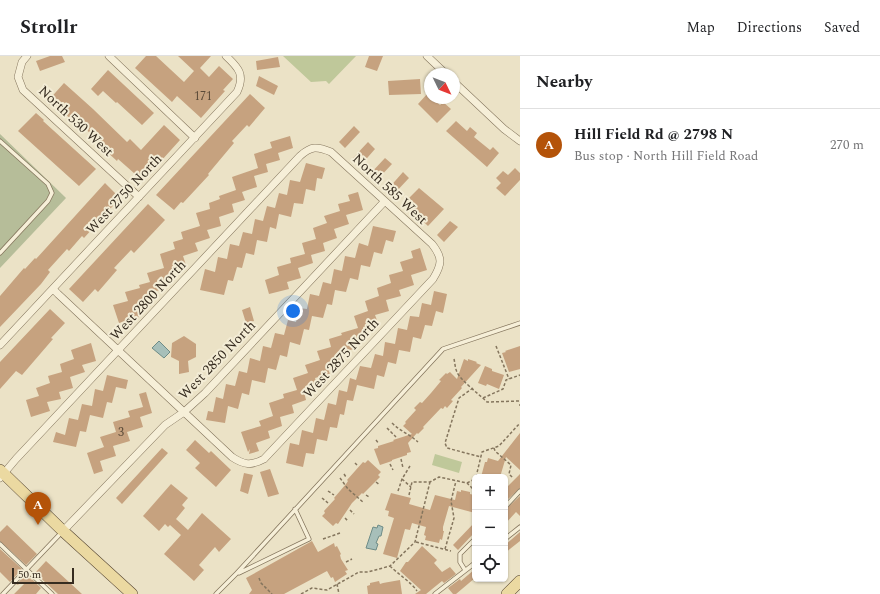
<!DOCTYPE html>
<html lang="en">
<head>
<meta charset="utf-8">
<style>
  body { margin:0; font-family:Spectral,serif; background:#f2f2f2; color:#202124 }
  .controls { position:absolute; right:12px; bottom:12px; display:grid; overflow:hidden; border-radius:6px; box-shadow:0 1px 3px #0004 }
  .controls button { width:36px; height:36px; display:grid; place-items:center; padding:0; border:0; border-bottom:1px solid #e0e0e0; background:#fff; color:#202124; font:20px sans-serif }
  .compass { position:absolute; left:424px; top:12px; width:36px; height:36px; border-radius:50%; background:#fff; box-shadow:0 1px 3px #0004; rotate:133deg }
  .scale { position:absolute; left:12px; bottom:10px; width:62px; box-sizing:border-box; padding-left:4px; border:2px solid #362c20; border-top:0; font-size:11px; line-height:14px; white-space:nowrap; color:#362c20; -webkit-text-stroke:3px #f3ecd5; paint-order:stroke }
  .you { position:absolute; left:293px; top:255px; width:14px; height:14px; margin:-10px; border:3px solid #fff; border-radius:50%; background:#1a73e8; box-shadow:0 0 0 6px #1a73e833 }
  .badge { display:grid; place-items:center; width:26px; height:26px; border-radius:50%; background:#b45309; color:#fff; font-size:13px; font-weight:700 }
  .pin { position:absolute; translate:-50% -33px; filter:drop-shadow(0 1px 2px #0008) }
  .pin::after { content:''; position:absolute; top:21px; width:14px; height:12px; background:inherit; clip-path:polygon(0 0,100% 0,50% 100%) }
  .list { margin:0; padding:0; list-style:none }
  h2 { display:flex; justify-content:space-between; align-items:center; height:52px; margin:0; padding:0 16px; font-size:17px }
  h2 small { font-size:13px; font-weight:400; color:#757577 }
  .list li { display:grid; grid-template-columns:26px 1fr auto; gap:12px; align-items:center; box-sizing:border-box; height:72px; padding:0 16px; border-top:1px solid #e0e0e0 }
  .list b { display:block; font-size:15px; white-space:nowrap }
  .list p { margin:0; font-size:13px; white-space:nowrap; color:#757577 }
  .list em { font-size:13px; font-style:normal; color:#757577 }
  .icon { flex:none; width:22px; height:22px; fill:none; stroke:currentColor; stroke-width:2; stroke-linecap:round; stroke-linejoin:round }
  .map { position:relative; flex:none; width:520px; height:538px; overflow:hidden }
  header { display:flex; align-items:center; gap:24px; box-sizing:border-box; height:56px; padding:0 20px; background:#fff; border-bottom:1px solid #e0e0e0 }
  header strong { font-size:19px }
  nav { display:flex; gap:22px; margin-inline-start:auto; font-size:14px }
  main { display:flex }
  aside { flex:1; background:#fff }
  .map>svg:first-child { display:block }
</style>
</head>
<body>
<header>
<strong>Strollr</strong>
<nav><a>Map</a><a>Directions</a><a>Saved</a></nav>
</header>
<main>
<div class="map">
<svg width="520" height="538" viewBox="0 0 520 538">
  <rect width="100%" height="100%" fill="#ebe2c6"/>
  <!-- green -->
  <path fill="#bfc89a" d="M283,0H356L329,28L326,25L311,26Z
    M435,398L462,406L459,417L432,409Z"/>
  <!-- cemetery -->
  <path fill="#b6bd99" d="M0,78L66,142L0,212Z"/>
  <!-- water -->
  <path fill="#a7bfb9" stroke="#6e8c87" d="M159,285L170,296L164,302L152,292Z
    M378,469L383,471L381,480H379L376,487L378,488L376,494L366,492L373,471L377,472Z"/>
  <!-- building -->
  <path fill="#c6a27f" d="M50,0H62L65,6L40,15L36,5Z
    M146,0H156L184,26L194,15L178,0H211L200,12L209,21L219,10L233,23L223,34L225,35L201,62L177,40L172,46L135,12Z
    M369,0H383L377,15L365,11Z
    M278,1L280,11L257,14L256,5Z
    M108,14L154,57L142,69L117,46L116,47L103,35L98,40L91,33Z
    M259,20L278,30L274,39L256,30Z
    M420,23L421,38L389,39L388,25Z
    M64,27L93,53L127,86L130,83L141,94L164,69L180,84L143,125L118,103L117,105L106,95L99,89L101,87L80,68L78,70L56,49L53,52L47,46Z
    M428,37L430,39V42H433L440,49L443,46L451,53L437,67L418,48Z
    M250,38L265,52L249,71L247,69L232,85L234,87L208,118L209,119L183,147L181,146L174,154L156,139Z
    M36,57L44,64L43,65L96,113L79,130L18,75Z
    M456,65L467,75L470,71L477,77L474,81L490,94L493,91L499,97L487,111L446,75Z
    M354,70L360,76L345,92L339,86Z
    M290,80L293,92L278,97L280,104L266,108L268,116L254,120L257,131L242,136L245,144L232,148L234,156L219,161L221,170L207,174L210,182L195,187L198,195L183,200L186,209L171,214L174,224L161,228L163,233L147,238L150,247L136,251L139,261L119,267L113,249L128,245L125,236L140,232L139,229L150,226L147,217L164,212L160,198L175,193L173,186L183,183L181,176L200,170L196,157L210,153L209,147L220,143L219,140L236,134L232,121L258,112L254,98L272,92L270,86Z
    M368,86L375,93L361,109L353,102Z
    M385,102L392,108L377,124L370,118Z
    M306,107L325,112L322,123L317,122L315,135L306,133L303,148L294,147L291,161L279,158L276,173L270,171L267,186L257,184L254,199L246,197L242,212L237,211L233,225L228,224L224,239L200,234L205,213L215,216L218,201L227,203L230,188L239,190L243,176L252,178L255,163L263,165L267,150L275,152L279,137L287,139L290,124L300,126Z
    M515,112L520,117V124L505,140L496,132L501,127L496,122L503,115L508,119Z
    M403,116L409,122L394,138L388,133Z
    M105,127L120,142L84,182L82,180L69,195L67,193L48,214L50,216L41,228L0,271V240L24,212L25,213L35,202L36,203Z
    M419,132L444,153L428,170L404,147Z
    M358,136L363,154L346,159L349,168L334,173L337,182L323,187L325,195L311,199L313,207L298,212L301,222L287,226L289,233L269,238L265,224L279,219L277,211L291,207L290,202L305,198L302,187L316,183L313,172L327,167L324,160L340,155L338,148L350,145L348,139Z
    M148,148L165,164L134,197L131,194L114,212L117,214L98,236L95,233L83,246L69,233Z
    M450,165L458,171L444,186L437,179Z
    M373,170L396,175L393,186L386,184L382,198L374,196L370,211L361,209L358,224L350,222L346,236L335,234L332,249L327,248L323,262L312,260L309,274L304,273L300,289L290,286L287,301L280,299L276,314L268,312L265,327L252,324L249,339L242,337L238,353L228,350L225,367L206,364L208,355L213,356L216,341L223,343L226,328L235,330L239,315L247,317L250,302L260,305L263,290L271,292L275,277L284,279L288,264L296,266L299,252L307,253L310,238L319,240L323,226L331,228L334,213L342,215L345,200L355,202L359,187L368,190Z
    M420,192L427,214L411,219L414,229L399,234L401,240L386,244L389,255L375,259L378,267L363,271L365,279L351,284L354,293L339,297L343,308L328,313L330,318L315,322L318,331L304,336L306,344L292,349L294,357L280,361L282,370L268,375L270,382L256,387L259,395L249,398L250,393L248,396L241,376L261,370L259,365L273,360L269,347L284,342L283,338L297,334L293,322L308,317L305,309L320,304L317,295L331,291L329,283L342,279L341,277L358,272L354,260L368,255L365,245L379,240L377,232L391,227L389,219L403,215L400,206L413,202L411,195Z
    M434,235L447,238L443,257L436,255L432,270L425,269L421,283L413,281L410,296L399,294L396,308L388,306L384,321L377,319L374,333L357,329L353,345L347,344L344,359L340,358L337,372L330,371L327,385L317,383L314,398L306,397L303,411L286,407L290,387L299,389L302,374L313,377L316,362L324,364L328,347L336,349L339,334L347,336L350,322L356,324L360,310L371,312L375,298L383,300L385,286L395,288L398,272L407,274L410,260L419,261L422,247L431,249Z
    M250,251L254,265L246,267L242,254Z
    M50,253L65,267L51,282L53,283L22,319L16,315L0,333V306Z
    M184,280L196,288V301L188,305L189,316L179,318V305L171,301L172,287Z
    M91,287L96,305L82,309L85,316L70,321L73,332L59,336L61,343L47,346L50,355L31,361L26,344L39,340L36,332L50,327L48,320L62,316L60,308L74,303L71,294Z
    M520,290V313L509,316L502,297L506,296L505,295Z
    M464,303L468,305V303L477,306L476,307L481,309L461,331L462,332L451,344L453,345L447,352L445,350L443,353L441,352L423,371L424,372L418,378L417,377L408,387L411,396L407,397V399L392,404V405L380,409L374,393L378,392V390L394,385L393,384L412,378L403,370L406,367L405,366L416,354L414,352L420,346L422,347L431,337L441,325L439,324L446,317L447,318L450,316L457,323Z
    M485,310L492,313V315L504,319L499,333L487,328L486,330L478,327Z
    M107,319L128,324L126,333L116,331L112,347L107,346L103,362L90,359L86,376L80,375L76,391L53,386L56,376L65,379L69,362L78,364L82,348L92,350L95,333L103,335Z
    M146,336L152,357L140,361L143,371L127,376L130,385L113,390L116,400L100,405L103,415L94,418L87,397L104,391L100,381L116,376L113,366L130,361L128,355L143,351L139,338Z
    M520,377V414L506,401L500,421H481L485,406H487L488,402L498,405Z
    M195,384L209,397L211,395L231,414L216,431L195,412L200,407L186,394Z
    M162,392L168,397L122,448L116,442Z
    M368,404L381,416L378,419L380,421L363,438L362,437L352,447L338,468L336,467L333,470L322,460L325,457L324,455L335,443L334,442L346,428L348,425L347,424L363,406L365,407Z
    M270,413L279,438L268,441L260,416Z
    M244,417L253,419L248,438L240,435Z
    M520,418V432L505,446V433Z
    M171,428L188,442L182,449L185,452L176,463L188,474L202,457L231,483L219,496L215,491L199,509L204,514L194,525L164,498L181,479L170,469L168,471L165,468L159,475L143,460Z
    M461,434L470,436V438L474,439L473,441H475V457L449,450L443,471V475H444L442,484L440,483L439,487L425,484L426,480L424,479L426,471L412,467L410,474L405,473L397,502L383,498L394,462L388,460L389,455L385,454L391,437L411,442L409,448L430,454L435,439L455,444L457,435L461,436Z
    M520,440V460L516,456L505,468V454Z
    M475,466V476L458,494L453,489Z
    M7,469L37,498L26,509L0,485V476Z
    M520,476V485L505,497V489Z
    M312,485L318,496L334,487L335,491L337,490L341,498L340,499L341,503L348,514L345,515L347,518L335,526L333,521L331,522L327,515L284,538H249L252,534L246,522Z
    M422,490L437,504L434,507L442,516L450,511L456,518L444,527L442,525L426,538H415L421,534L400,515L406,506H408Z
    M0,493L22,513L10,526L0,516Z
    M46,505L82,538H58L46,527L35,517Z
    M475,513V522L456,538H453L448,532L460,523L461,525Z
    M25,519L30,523L31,522L41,532L36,538H14L26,526L16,529Z
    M400,524L402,538H368L367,530L370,529V527L379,525L380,528L383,527Z"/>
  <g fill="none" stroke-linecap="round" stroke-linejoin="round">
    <defs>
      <path id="lane" d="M0,85L48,128L52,137L48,145L0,197
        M505,451L520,435
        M505,483L520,471
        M0,488L52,538
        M465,514L460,506V498L475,483
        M239,517L309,483L295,453
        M3,538L62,476
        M216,538L237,517L443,293L520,267
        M435,538L475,507"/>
      <path id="street" d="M27,0L22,6L18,21L23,34L139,141
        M109,0L195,82
        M427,0L446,18
        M454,26L504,73L520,85
        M0,289L237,36C245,19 239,12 226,0
        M0,422L16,403L300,100C311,90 317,90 331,96L432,188C443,202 442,208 433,223L264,403C251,410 244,409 232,401C174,347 116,292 58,238L53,233
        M63,475L165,369L184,356L205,337L384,146"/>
      <path id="primary" d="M0,414L63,475L132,538
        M507,538L520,525"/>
    </defs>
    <!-- lane casing -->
    <use href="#lane" stroke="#84755d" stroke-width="5"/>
    <!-- street casing -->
    <use href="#street" stroke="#84755d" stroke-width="8"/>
    <!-- primary casing -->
    <use href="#primary" stroke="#534331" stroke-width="12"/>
    <!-- path -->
    <path stroke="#84755d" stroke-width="1.5" stroke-dasharray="3 2" stroke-linecap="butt" d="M496,290L509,323
      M454,303C455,307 455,312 457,316C460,324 480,339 487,346L520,345
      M473,332L459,342L445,387L447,392L481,401
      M483,342L503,333L506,324L520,319
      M520,348V350
      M392,367C400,375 409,378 418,386
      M387,372L396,381
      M376,384L379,388
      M494,392L495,395L511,409L509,418L513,422
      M401,403L403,412
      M355,407L357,409
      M390,408L393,414
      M344,418L346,421
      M476,421L482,396L499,390L520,367
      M340,422L348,433L364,447
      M402,423L411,431
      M376,426L380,429
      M467,427L475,423
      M328,435L334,439
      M398,435L402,423L410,410
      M366,439L369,441
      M409,439L412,426H430L439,421L467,427L475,435
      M322,442L328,447
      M350,454L354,458
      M345,462L348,465
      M323,483L340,477
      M416,486L451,495
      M445,493L454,462L451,445L456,425
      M346,506L352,503
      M390,510C398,518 412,527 417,535
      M259,522L261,527L272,538
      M337,528L339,538
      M301,538L312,532L327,534L359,516H368L390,510L415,486L430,426"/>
    <!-- lane -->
    <use href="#lane" stroke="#f6efd8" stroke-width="3.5"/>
    <!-- street -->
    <use href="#street" stroke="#f6efd8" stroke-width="7"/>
    <!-- primary -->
    <use href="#primary" stroke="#ebd9a1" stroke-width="11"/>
  </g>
  <g text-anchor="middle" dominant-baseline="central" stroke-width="4" stroke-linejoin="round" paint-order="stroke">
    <!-- number labels -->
    <g font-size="12" fill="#5a4a38">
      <text x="203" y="40">171</text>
      <text x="121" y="376">3</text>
    </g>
    <!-- street labels -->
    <g font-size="14" fill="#362c20" stroke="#f3ecd5">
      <text transform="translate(76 65) rotate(43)">North 530 West</text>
      <text transform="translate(390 133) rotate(43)">North 585 West</text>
      <text transform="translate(124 138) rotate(-47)">West 2750 North</text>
      <text transform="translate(148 244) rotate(-47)">West 2800 North</text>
      <text transform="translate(341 302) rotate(-47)">West 2875 North</text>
      <text transform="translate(217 304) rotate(-46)">West 2850 North</text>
    </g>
  </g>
</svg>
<div class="controls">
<button>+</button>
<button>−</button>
<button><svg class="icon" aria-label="locate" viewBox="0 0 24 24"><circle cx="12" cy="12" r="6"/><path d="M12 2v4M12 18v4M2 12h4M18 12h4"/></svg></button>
</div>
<svg class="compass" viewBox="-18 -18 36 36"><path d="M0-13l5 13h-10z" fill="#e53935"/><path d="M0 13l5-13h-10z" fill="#757577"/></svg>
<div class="scale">50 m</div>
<div class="you"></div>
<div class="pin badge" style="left:38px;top:469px">A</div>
</div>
<aside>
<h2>Nearby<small></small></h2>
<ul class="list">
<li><span class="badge">A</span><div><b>Hill Field Rd @ 2798 N</b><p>Bus stop · North Hill Field Road</p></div><em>270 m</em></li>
</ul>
</aside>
</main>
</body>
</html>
